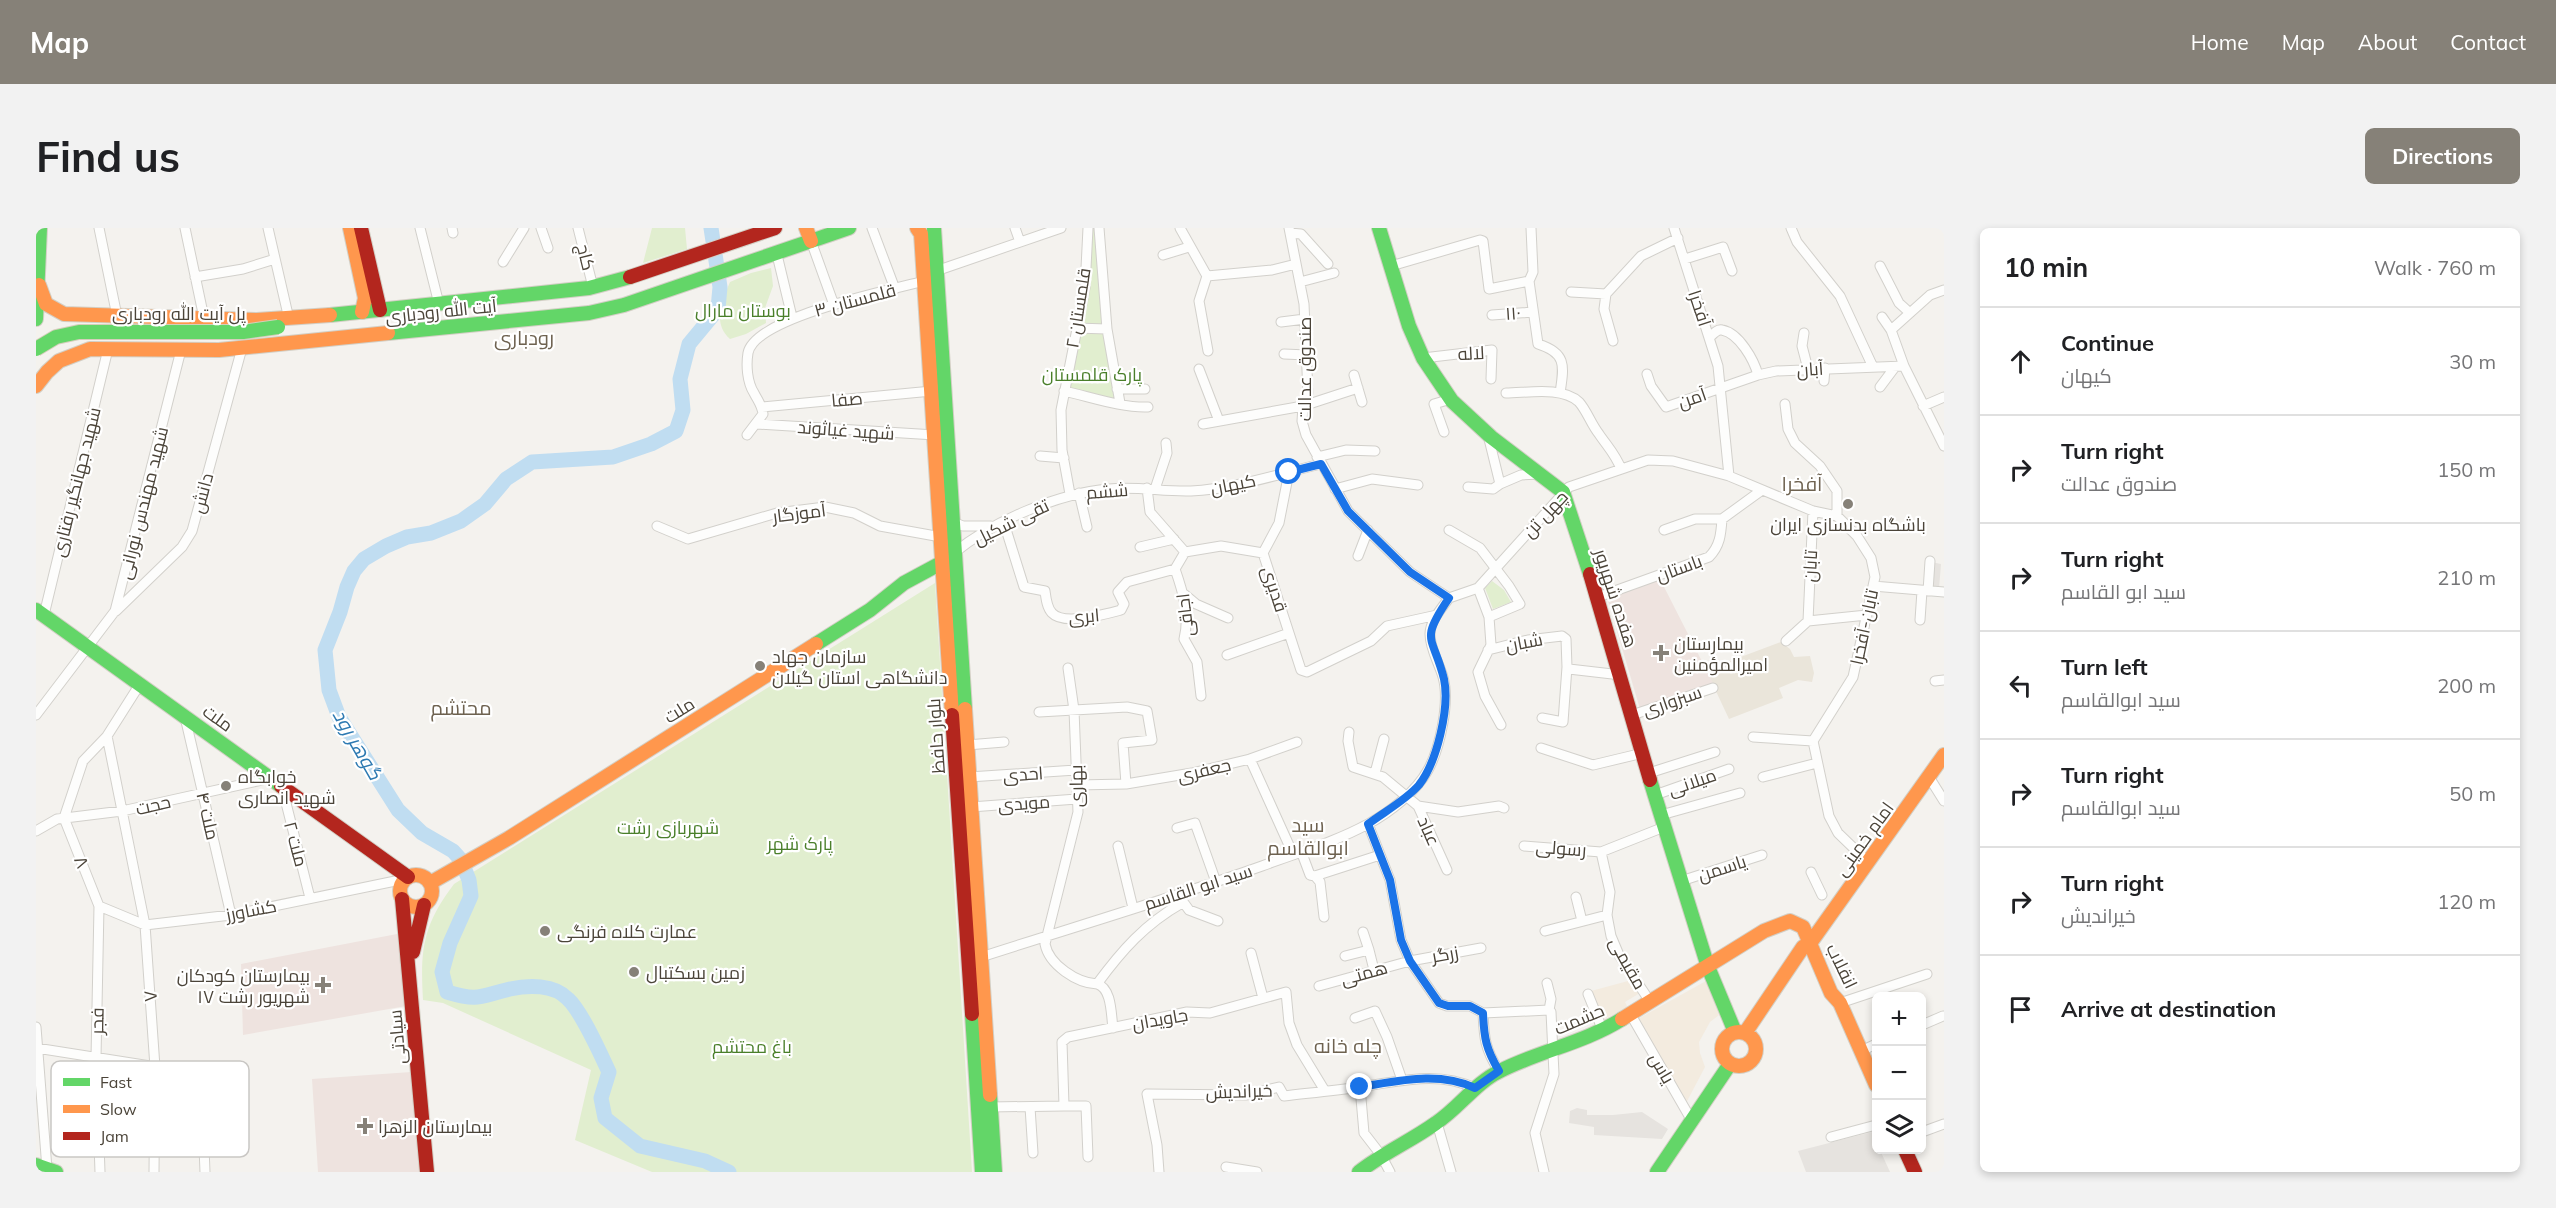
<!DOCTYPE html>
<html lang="en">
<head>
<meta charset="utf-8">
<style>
  body { margin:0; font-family:Mulish,Cairo,sans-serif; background:#f2f2f2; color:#202124 }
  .controls { position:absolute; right:18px; bottom:18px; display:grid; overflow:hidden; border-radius:9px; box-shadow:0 3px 9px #0003 }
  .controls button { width:54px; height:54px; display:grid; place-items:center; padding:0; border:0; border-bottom:2px solid #e0e0e0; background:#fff; color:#202124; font:30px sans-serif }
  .stop { position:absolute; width:18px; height:18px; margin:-14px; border:4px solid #1a73e8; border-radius:50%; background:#fff }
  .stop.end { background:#1a73e8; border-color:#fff; box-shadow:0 2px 6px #0008 }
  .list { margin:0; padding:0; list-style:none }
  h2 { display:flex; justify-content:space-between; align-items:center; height:78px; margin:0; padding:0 24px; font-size:26px }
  h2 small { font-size:20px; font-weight:400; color:#757577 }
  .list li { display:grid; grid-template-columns:39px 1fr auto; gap:18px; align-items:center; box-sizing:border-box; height:108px; padding:0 24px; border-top:2px solid #e0e0e0 }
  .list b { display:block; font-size:22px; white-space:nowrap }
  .list p { margin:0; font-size:20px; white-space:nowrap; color:#757577 }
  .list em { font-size:20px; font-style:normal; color:#757577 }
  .icon { flex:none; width:33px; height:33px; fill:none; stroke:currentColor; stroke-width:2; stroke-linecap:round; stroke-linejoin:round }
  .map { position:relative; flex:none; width:1908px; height:944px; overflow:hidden; border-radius:9px }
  header { display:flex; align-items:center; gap:36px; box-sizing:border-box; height:84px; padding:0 30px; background:#868178; color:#fff }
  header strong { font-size:28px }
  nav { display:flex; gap:33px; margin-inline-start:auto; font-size:21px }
  .intro { display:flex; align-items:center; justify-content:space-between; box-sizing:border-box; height:144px; padding:0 36px }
  h1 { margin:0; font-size:42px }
  .button { padding:15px 27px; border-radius:9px; background:#868178; color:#fff; font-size:21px; font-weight:700 }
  main { display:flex; gap:36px; padding:0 36px }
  aside { flex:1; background:#fff; border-radius:9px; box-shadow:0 3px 9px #0003 }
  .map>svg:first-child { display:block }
</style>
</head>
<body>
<header>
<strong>Map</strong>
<nav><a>Home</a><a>Map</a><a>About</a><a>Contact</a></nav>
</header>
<div class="intro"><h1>Find us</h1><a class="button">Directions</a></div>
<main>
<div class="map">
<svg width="1908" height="944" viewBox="0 0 1908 944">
  <rect width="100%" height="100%" fill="#f4f2ee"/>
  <!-- commercial -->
  <path fill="#f3ebdf" d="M1592,753L1604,765L1589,774L1592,780L1568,791L1564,789L1555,763Z
    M1670,753L1683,787L1674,794L1663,814L1664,825L1669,839L1649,877L1600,792Z"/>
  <!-- education -->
  <path fill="#eae5da" d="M1745,414L1754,421L1758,429L1774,428L1778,445L1776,454L1762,452L1743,460L1747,470L1693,491L1670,442Z"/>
  <!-- medical -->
  <path fill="#eee3df" d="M1624,351L1678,457L1604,481L1571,369Z
    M361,706L370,778L207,807L205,736Z
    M375,844L384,944H282L276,851Z"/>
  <!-- green -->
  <path fill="#e1eecf" d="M616,0H649L651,21L607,35Z
    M1056,2H1058L1068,94L1081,173L1032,161Z
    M735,40L737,58L729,80L730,95L710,106L694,111C676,95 686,73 694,54L715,45Z
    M1456,353L1468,362L1475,374L1457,381L1449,360Z
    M899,355L936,944H616L539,912L555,842L407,775L387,772C384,721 387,697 418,656Z"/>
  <!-- parking -->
  <path fill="#e6e3df" d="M1895,334L1905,336L1903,361L1891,359Z
    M1541,880L1551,882V887H1577L1606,884L1632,901L1626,911L1558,907V899L1533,895L1534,883Z
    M1836,904L1840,914V922H1844L1854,944H1770L1762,923Z"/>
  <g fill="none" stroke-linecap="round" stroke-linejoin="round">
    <!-- river -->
    <path stroke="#c0ddf1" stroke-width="15" d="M675,0L684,59L682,81L653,116L644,151L647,182L640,203L615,216L577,229L496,234L470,251L449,276L425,293L395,305L371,309L350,318L328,331L318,343L311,359L304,384L289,422L293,462L303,489L362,582L386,605L417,623L425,632L433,652L435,668L414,715L406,744L411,764C444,774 444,768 474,761C492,757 518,756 532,771C546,784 564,825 573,844L565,870L569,890L604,918L669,933L693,944"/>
    <defs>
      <path id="street" d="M63,0L81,88
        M149,0L168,90
        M232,0L253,91
        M384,0L403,76
        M416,0L417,5
        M505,0L512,20
        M542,0L557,59
        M836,0L859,61
        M979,0L984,14
        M1063,0L1071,101L1084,175
        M1144,0L1171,48
        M1253,0L1268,76L1272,165L1267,178L1266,193L1270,207L1312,283L1374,344L1413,370
        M1495,0L1497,44L1493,53L1502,116C1531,125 1528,138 1524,165
        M1638,0L1682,138L1693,248
        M1755,0L1761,14L1804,68L1837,139
        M1254,5L1265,6L1292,36
        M775,13L798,77
        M1127,27L1153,19
        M742,31L756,89
        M1649,31L1687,19L1696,43
        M467,34L488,0
        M1355,38L1444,12L1447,13L1453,61L1493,53
        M1844,38L1863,75L1874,85
        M900,43L1025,0
        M1171,48L1236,42L1260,36
        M1171,48L1163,73L1172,123
        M159,49L207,41L239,31
        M1264,54L1298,45
        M1908,62L1894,67L1855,102L1868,138L1908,218
        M1535,64L1570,66L1605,28L1642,10
        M1570,66L1568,81L1577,113
        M1456,87L1497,84
        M1846,89L1855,102
        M1245,94L1269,91
        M1040,100L1071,101
        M1768,105L1766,118L1772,141
        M1674,109C1677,106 1681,101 1686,102C1703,105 1718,132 1722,147
        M1248,126L1271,127
        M1387,130L1456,122L1455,151
        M1163,141L1183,193
        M1611,146L1615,158L1630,179L1722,147L1740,143L1868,138
        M1318,147L1326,174
        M1788,153L1789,140
        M1844,159L1859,139
        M1081,161H1109
        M1028,163C1055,169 1086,180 1112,179
        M1470,165C1491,165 1526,158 1543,174C1551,183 1555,196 1563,206C1571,218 1580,227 1585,241
        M1749,176L1752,201L1759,215L1784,238L1801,263V288
        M1887,178L1908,169
        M726,179L896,163
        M721,196L899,207
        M1167,196L1267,178L1322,160
        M1408,204L1398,176L1415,171
        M711,207L727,186C726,177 722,173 718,165C711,154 710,137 712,125C719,89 855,62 888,53
        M1452,207L1464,256L1485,247L1503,246
        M1004,228L1028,230
        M1281,229L1310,222L1339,223
        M1253,244L1243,295L1227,325L1265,442L1271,444L1335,413L1351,398L1401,387
        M1432,259L1457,261L1464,256
        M1111,260L1114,284L1149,324L1139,341C1147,364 1154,387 1148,411L1161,434L1165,468
        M1119,261L1131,225L1130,215
        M1299,261L1336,251L1382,257
        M1043,265L1051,299
        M1034,266L1026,222L1025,182L1049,60L1052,0
        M917,294L927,298H955
        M968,295L988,359L1009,363C1010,371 1011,380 1016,385C1028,398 1070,386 1085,382L1088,376L1082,364L1091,354L1139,341
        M621,298L652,311L741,285L789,279L818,285L844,298L905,309
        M1413,302L1444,320L1473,358L1484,376L1453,389
        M1628,302L1659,291H1686
        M1104,319L1138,311
        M1149,324L1185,318L1227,325
        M918,325C957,293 1023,265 1073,261C1100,258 1128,264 1155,263C1198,261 1242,246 1285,236
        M1322,328L1332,302
        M1837,358L1908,364
        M1442,360L1453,389L1455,417L1442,444L1449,468L1465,497
        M1892,363L1894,333
        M1148,366L1160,376L1192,390
        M1562,369L1673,329C1684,318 1685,306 1686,291L1726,262
        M1413,370L1442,360L1533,259L1612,232L1637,233L1693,248L1777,283L1801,288L1821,308L1835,330L1839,349L1817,449L1777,513L1793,588L1802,605L1833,635
        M80,383L146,319L156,303L206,120
        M8,387L72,121
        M1884,392L1886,363
        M1772,393L1777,283
        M1772,393L1831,387
        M1750,413L1772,393
        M1452,422L1492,412L1526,408L1530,411L1531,439L1533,441L1585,447
        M1191,427L1253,405
        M1032,440L1038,482L1042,584L1009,716C1013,737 1041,755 1061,756
        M1899,453L1908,452
        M104,456L71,508L109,697L119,839L118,944
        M1003,484L1091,479L1111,483L1116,512L1087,515L1090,556L1156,545L1214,531L1257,626
        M0,487L79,383L145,122
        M1596,487L1677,460
        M149,489L195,687
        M1506,490L1527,494L1531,439
        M1313,504L1312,513L1317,539L1347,549L1382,578L1411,642
        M1717,509L1777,513
        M931,517L968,514
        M1505,520L1557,537L1607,525
        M1214,531L1261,514
        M1339,545L1348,511
        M1613,545L1679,524
        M933,549L1040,542
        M1727,549L1781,535
        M1893,549L1908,573
        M1041,557L1090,556
        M252,562L249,571L274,670
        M1619,567L1693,541
        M1382,578L1422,584L1463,578L1468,580
        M935,579L1041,571
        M1625,587L1704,565
        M1332,596L1354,652L1365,712L1374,733L1403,775L1411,778H1434L1447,785
        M1141,600L1159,595L1180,654
        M0,603L21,591L86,583L235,550
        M1082,618L1097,680
        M1488,618L1565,624L1628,599
        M1265,623L1274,647L1279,648L1284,654L1288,689
        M1565,624L1574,664L1571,687L1575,708L1583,727L1615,775
        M1775,644L1786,667
        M1279,648L1344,627
        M1645,653L1726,627
        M1540,669L1546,693
        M1145,671L1153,682L1182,693
        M63,678L109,697L195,687L369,651
        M1509,703L1571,687
        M1327,704L1333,722
        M1215,725L1227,770
        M1309,728L1333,722L1338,742
        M945,729C1038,699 1133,671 1226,638C1261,625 1299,614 1332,596C1354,584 1380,564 1392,542C1404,520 1414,474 1407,449C1403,435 1394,421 1394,406C1394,393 1406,380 1413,370
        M1283,758L1374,733L1445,720
        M1552,766L1567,803
        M1804,775L1891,746
        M1447,785L1513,782
        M1447,785C1448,810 1449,821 1463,843
        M1595,787L1656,893
        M1319,790L1339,783L1351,809L1366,852
        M1886,797L1907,788
        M0,799L11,941
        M1077,800C1075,787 1076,760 1061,756C1086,722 1109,696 1146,675
        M0,820L165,846L169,944
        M1825,823L1840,816
        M1324,859L1328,905L1345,927L1354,944
        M1028,878H1050L1052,929
        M954,879L1028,878L1026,814L1032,809L1151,784L1174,785L1250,764L1253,795L1261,817L1289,863
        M994,879L997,925
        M1401,895L1415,944
        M1886,904L1908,896
        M1795,909L1840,897
        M1190,939L1221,944
        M64,944L60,830L63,678L28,590L47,533L71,508
        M1123,944L1121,917L1111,866L1211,867L1243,859L1248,868C1273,865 1297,863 1322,859C1363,854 1400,842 1439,860
        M1508,944L1499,905L1518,846L1515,784L1513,782L1515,771L1511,755"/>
      <path id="fast" d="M898,0L929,481
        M1343,0L1373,98L1387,130L1416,173L1455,209L1527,264L1554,346
        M294,87L553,60L594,49
        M0,91L4,0
        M352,105L553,85L588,77L813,0
        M0,382L245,558
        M780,416L834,382L868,355L907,334
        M1614,552L1672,739L1699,804
        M936,786L946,944
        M954,867L959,944
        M0,937L20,944
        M1323,944C1347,925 1375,913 1400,895C1423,880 1439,855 1464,843C1503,823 1548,815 1586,791
        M1621,944L1694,836"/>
      <path id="slow" d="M314,0L329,70L326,84
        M770,0L775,13
        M881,0L885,6L916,487
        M3,57L10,76L28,86L221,92L294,87
        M0,158L11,144L23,133L54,121L183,122L352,105
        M929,481L954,867
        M364 663a16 16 0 1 1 32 0a16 16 0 1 1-32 0Z
        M394,655L473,610L780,416
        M1586,791L1728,703L1754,693L1767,699L1795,765L1804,775L1840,857
        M1686 821a17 17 0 1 1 34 0a17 17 0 1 1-34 0Z
        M1709,805L1767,719L1775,714L1908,527"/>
      <path id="jam" d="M325,0L344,82
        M594,49L739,0
        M1554,346L1614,552
        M916,487L936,786
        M245,558L372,649
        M366,671L391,944
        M377,724L388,677
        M1869,922L1879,944"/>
    </defs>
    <!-- street casing -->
    <use href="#street" stroke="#d2d0cb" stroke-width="11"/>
    <!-- fast casing -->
    <use href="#fast" stroke="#d3cfc5" stroke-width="16"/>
    <!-- slow casing -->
    <use href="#slow" stroke="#d3cfc5" stroke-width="16"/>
    <!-- jam casing -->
    <use href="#jam" stroke="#d3cfc5" stroke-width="16"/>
    <!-- street -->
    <use href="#street" stroke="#fdfdfc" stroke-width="9"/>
    <!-- fast -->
    <use href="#fast" stroke="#63d668" stroke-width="14"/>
    <!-- slow -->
    <use href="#slow" stroke="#ff974d" stroke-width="14"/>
    <!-- jam -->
    <use href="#jam" stroke="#b3261e" stroke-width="14"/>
    <defs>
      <path id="fast-bridge" d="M0,121L20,109L43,104H207L242,99"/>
    </defs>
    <!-- fast-bridge casing -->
    <use href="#fast-bridge" stroke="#d6cebb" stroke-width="16" stroke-linecap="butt"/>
    <!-- fast-bridge -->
    <use href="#fast-bridge" stroke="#63d668" stroke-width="14"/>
  </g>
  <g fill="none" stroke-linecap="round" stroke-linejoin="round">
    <!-- route -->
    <path stroke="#1a73e8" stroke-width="8" d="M1253,244L1285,236L1312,283L1374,344L1413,370C1383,414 1397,407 1408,451C1414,479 1401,534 1383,557C1370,572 1348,584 1332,596L1354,652L1365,712L1374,733L1403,775L1412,778H1434L1447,785C1448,810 1450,821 1463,843L1439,860C1402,843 1363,853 1324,859"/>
  </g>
  <!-- markers -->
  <g fill="#868178" stroke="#fff" stroke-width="2">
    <circle cx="1812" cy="276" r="6"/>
    <path d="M1622 416h6v6h6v6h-6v6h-6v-6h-6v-6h6z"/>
    <circle cx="724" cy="438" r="6"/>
    <circle cx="190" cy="558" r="6"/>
    <circle cx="509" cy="703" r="6"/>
    <circle cx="598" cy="744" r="6"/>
    <path d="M284 748h6v6h6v6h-6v6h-6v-6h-6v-6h6z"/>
    <path d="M326 889h6v6h6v6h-6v6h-6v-6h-6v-6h6z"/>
  </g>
  <g text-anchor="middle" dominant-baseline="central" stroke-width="4.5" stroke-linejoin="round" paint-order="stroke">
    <!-- street labels -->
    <g font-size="18" fill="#4b4439" stroke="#fff">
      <text transform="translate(550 29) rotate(76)">کاج</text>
      <text transform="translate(819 72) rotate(-15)">قلمستان ۳</text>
      <text transform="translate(1042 80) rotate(-81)">قلمستان ۲</text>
      <text transform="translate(1664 80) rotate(72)">آفخرا</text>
      <text transform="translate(405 83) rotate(-6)">آیت الله رودباری</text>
      <text x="143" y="85">پل آیت الله رودباری</text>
      <text transform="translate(1477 85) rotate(-4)">۱۱۰</text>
      <text transform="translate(1435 125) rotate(-3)">لاله</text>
      <text transform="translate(1268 141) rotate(-90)">صندوق عدالت</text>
      <text transform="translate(1774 141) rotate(-4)">آبان</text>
      <text transform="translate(1656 170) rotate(-19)">آمن</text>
      <text transform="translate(811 171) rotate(-5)">صفا</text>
      <text transform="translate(810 202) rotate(4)">شهید غیاثوند</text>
      <text transform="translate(40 254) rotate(-76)">شهید جهانگیر رفتاری</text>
      <text transform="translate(1197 256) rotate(-11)">کیهان</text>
      <text transform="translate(1071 263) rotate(-4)">ششم</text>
      <text transform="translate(166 265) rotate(-75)">دانش</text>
      <text transform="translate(107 275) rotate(-76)">شهید مهندس نورانی</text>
      <text transform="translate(763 285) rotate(-7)">آموزگار</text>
      <text transform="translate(1509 286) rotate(-47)">چهل تن</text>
      <text transform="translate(975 294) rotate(-26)">تقی شکیل</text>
      <text transform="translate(1774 338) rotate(-87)">تابان</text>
      <text transform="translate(1643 340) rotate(-20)">باستان</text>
      <text transform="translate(1239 361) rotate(72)">قدیری</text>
      <text transform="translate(1580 370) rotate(72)">هفده شهریور</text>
      <text transform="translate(1149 387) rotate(-97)">اجاقی</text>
      <text transform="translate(1048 388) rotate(-5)">ابری</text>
      <text transform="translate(1828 399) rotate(-78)">تابان-آفخرا</text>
      <text transform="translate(1488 414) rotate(-11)">شبان</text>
      <text transform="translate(1636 473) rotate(-19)">سبزواری</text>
      <text transform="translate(643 482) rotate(-32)">ملت</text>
      <text transform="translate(182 490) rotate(36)">ملت</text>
      <text transform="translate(900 508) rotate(-94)">بلوار حافظ</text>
      <text transform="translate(1168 542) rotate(-13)">جعفری</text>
      <text transform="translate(987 546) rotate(-4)">احدی</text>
      <text transform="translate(1656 554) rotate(-19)">میلانی</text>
      <text transform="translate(1040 558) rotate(-91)">بهاری</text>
      <text transform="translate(988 575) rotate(-4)">مویدی</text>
      <text transform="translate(117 577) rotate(-13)">حجت</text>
      <text transform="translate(172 588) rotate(77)">ملت ۴</text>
      <text transform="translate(1393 603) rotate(66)">عباد</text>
      <text transform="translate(1828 611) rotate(-54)">امام خمینی</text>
      <text transform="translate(260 616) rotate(75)">ملت ۲</text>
      <text transform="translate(1525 620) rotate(4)">رسولی</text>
      <text transform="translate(46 634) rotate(68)">۸</text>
      <text transform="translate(1686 640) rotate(-18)">یاسمن</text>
      <text transform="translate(1162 659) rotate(-18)">سید ابو القاسم</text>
      <text transform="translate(215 682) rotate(-11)">کشاورز</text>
      <text transform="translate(1409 726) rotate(-10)">زرگر</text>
      <text transform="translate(1592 735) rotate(61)">مقیمی</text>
      <text transform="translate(1806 738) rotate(64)">انقلاب</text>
      <text transform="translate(1328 745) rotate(-16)">همتی</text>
      <text transform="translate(114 768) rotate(-94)">۷</text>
      <text transform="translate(1124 791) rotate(-10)">جاویدان</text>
      <text transform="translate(1543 791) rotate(-23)">حشمت</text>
      <text transform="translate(61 793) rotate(-89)">فجر</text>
      <text transform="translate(361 809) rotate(-95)">سیادتی</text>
      <text transform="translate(1626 840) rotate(60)">یاس</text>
      <text transform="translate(1203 863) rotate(-2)">خیراندیش</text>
    </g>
    <!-- park labels -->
    <g font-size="18" fill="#4a7f2a" stroke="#fff">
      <text x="707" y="82">بوستان مارال</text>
      <text x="1056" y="146">پارک قلمستان</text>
      <text x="632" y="599">شهربازی رشت</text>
      <text x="764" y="615">پارک شهر</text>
      <text x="716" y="818">باغ محتشم</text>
    </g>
    <!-- poi labels -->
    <g font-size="18" fill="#4b4439" stroke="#fff" text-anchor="start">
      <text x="1812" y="296" text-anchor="middle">باشگاه بدنسازی ایران</text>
      <text x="1638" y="415">بیمارستان<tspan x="1638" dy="21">امیرالمؤمنین</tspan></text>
      <text x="736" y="428">سازمان جهاد<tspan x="736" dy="21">دانشگاهی استان گیلان</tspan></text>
      <text x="202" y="548">خوابگاه<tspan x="202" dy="21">شهید انصاری</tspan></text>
      <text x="521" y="703">عمارت کلاه فرنگی</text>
      <text x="610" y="744">زمین بسکتبال</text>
      <text x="274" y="747" text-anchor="end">بیمارستان کودکان<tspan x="274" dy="21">۱۷ شهریور رشت</tspan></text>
      <text x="342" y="898">بیمارستان الزهرا</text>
    </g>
    <!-- neighbourhood labels -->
    <g font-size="20" fill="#6e6250" stroke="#fff">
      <text x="488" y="109">رودباری</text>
      <text x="1766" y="255">آفخرا</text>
      <text x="425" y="479">محتشم</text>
      <text x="1272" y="596">سید<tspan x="1272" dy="23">ابوالقاسم</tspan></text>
      <text x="1312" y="817">چله خانه</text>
    </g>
    <!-- water labels -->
    <g font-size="20" font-style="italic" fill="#2e7ab2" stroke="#fff">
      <text transform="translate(322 516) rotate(60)">گوهر رود</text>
    </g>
  </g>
  <!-- legend -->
  <rect x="15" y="833" width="198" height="96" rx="9" fill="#fff" stroke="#c9c7c4" stroke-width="1.5"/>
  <rect x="27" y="850" width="27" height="8" fill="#63d668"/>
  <rect x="27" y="877" width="27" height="8" fill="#ff974d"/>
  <rect x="27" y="904" width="27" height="8" fill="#b3261e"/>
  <g font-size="16" fill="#4b4439">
    <text x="64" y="860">Fast</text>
    <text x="64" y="887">Slow</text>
    <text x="64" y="914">Jam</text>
  </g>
</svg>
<div class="controls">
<button>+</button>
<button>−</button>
<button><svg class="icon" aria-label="layers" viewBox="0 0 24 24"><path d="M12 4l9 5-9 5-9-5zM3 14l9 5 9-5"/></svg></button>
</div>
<div class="stop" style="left:1253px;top:244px"></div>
<div class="stop end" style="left:1324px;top:859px"></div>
</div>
<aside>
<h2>10 min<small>Walk · 760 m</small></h2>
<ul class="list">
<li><svg class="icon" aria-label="ahead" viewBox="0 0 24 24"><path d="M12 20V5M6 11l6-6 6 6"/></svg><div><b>Continue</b><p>کیهان</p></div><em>30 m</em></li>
<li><svg class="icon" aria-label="right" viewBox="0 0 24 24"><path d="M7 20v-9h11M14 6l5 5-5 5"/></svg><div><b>Turn right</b><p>صندوق عدالت</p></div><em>150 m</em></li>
<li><svg class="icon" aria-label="right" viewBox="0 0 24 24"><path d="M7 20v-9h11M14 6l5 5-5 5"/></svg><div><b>Turn right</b><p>سید ابو القاسم</p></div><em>210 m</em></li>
<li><svg class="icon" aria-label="left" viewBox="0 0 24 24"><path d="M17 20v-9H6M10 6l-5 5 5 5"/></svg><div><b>Turn left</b><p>سید ابوالقاسم</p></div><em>200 m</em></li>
<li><svg class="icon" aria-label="right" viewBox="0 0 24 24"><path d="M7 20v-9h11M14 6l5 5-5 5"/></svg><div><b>Turn right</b><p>سید ابوالقاسم</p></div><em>50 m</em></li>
<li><svg class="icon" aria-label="right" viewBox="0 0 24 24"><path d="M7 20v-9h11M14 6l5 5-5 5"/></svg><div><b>Turn right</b><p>خیراندیش</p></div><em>120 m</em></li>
<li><svg class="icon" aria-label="arrive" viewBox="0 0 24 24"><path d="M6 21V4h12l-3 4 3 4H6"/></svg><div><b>Arrive at destination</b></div></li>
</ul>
</aside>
</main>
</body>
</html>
